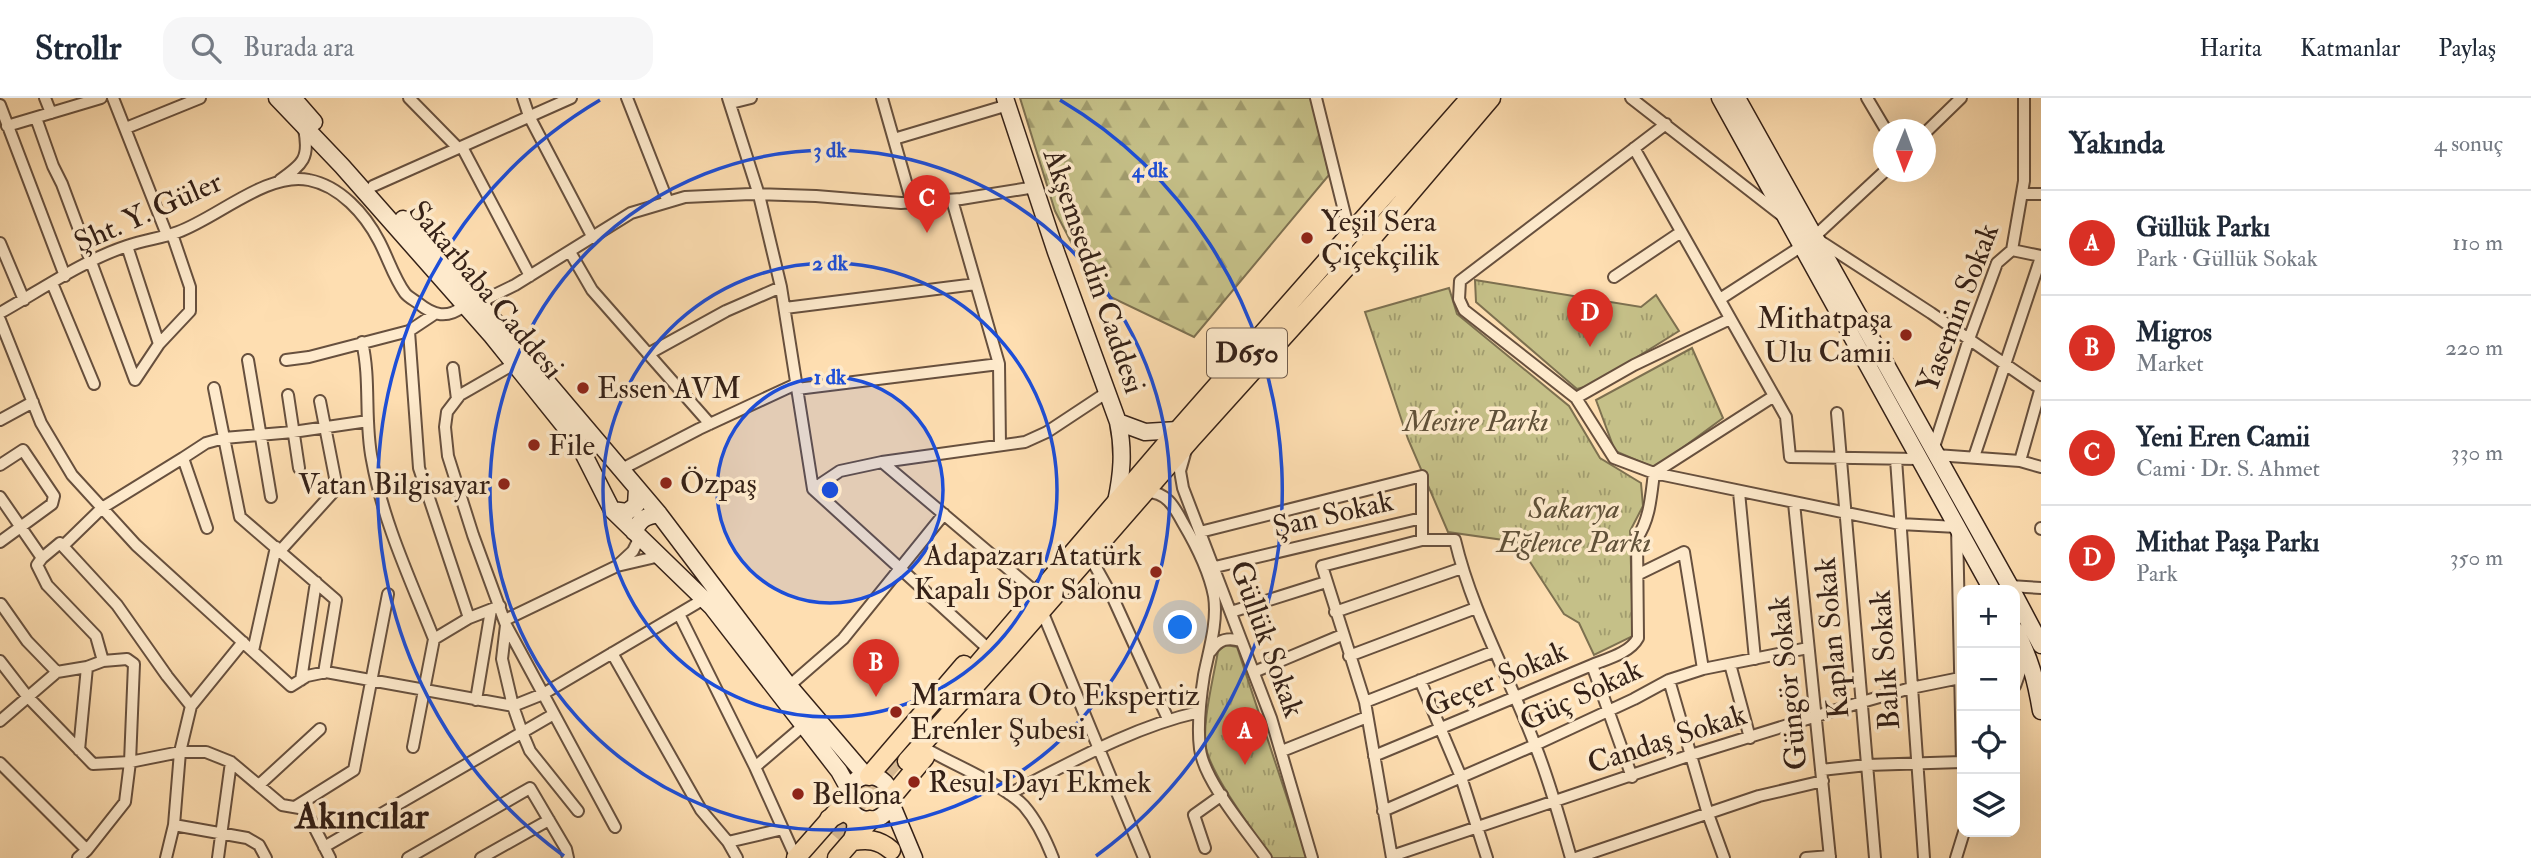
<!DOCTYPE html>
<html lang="tr">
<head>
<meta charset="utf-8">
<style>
  body { margin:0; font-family:"IM FELL Double Pica",serif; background:#f6f6f7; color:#1f2937 }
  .controls { position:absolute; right:21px; bottom:21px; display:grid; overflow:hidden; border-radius:14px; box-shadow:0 7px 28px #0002 }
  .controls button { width:63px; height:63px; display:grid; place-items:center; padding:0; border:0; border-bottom:2px solid #e0e1e3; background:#fff; color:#1f2937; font:35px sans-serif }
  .compass { position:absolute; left:1873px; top:21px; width:63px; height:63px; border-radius:50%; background:#fff; box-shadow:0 7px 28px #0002; rotate:181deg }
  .you { position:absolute; left:1181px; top:530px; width:24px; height:24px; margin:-18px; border:5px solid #fff; border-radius:50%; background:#1a73e8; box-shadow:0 0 0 10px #1a73e833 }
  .badge { display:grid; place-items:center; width:46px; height:46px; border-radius:50%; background:#d93025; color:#fff; font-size:23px; font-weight:700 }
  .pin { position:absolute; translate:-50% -58px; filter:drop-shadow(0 2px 4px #0008) }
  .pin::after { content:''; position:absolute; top:37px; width:24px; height:21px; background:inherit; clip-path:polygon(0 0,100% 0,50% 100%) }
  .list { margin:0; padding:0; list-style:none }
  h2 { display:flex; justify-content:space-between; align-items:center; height:91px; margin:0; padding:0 28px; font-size:30px }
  h2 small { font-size:23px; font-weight:400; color:#747a83 }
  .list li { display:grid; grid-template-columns:46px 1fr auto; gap:21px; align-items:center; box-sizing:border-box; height:105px; padding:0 28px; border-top:2px solid #e0e1e3 }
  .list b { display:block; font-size:26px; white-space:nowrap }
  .list p { margin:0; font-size:23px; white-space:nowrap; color:#747a83 }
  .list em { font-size:23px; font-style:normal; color:#747a83 }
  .icon { flex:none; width:38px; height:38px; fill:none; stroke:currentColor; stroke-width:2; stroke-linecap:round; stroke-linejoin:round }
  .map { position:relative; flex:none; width:2041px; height:760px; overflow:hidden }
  header { display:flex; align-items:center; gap:42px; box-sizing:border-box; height:98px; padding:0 35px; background:#fff; border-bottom:2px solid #e0e1e3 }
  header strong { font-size:33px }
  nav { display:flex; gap:38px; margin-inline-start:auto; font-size:24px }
  .search { width:490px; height:63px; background:#f6f6f7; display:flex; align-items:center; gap:18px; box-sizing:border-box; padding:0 24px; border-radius:21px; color:#747a83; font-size:26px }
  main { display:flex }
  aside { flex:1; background:#fff }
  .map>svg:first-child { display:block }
</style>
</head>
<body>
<header>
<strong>Strollr</strong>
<div class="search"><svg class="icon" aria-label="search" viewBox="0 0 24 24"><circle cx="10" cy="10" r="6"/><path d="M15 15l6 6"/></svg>Burada ara</div>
<nav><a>Harita</a><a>Katmanlar</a><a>Paylaş</a></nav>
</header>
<main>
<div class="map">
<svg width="2041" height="760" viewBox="0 0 2041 760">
  <defs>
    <pattern id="forest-firs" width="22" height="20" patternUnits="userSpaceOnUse" patternTransform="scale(1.75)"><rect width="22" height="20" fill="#c5c088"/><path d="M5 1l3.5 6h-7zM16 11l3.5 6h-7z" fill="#a19c6e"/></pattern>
    <pattern id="park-tufts" width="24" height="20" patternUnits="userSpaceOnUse" patternTransform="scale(1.75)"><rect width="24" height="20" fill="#c5c088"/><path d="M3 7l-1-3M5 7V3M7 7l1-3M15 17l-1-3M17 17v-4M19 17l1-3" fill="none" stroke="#a19c6e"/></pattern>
  </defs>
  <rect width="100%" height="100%" fill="#fedeb1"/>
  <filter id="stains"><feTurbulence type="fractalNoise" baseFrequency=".00286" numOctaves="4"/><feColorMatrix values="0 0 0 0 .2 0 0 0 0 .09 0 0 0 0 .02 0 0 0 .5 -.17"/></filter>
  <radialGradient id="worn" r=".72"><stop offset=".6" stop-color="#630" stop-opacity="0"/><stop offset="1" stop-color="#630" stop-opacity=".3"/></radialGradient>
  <!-- forest -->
  <path fill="url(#forest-firs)" stroke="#7d7050" stroke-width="2" d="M1020,0H1312L1329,77L1194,239L1096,192L1055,113Z"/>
  <!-- park -->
  <path fill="url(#park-tufts)" stroke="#7d7050" stroke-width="2" d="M1475,182L1641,209L1656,197L1679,233L1592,287L1577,291L1476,204Z
    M1449,190L1457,216L1569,308L1600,360L1641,385L1643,408L1630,433L1633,538L1594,557L1579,525L1564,516L1517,444L1448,434L1408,341L1365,214Z
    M1692,250L1723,320L1655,370L1615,353L1596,302Z
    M1226,547L1237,549L1307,760H1271C1253,732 1216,684 1207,654C1200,631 1214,578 1218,553Z"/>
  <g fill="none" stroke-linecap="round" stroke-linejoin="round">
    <!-- primary-tunnel -->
    <path stroke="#d6b892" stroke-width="18" stroke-dasharray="18 9" stroke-linecap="butt" d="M832,736L902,654"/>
    <defs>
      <path id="street" d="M45,0L51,15
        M113,0L167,137
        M409,0L458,50
        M523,0L529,18L593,140
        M627,0L668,104
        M728,0L759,97L781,189L813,391
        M882,0L912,105
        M1316,0L1350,137
        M1631,0L1780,116
        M1867,0L1886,32
        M731,5L751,0
        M0,7L65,178
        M36,20L53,68L62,86L135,282L159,246L190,213V189L172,136
        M1666,26L1460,183L1459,201L1464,212L1576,300L1634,267L1730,221
        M7,28L101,0
        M126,30L200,0
        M1926,34L1961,0
        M894,41L1008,7
        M462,49L530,178
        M1634,50L1786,319L1790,359L1918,361
        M1884,74L1814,139L1931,215L2041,291
        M280,82C303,66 310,60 304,31
        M373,88L571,0
        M2022,96H2041
        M952,102L999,266L1000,347
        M0,145L24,202
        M127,148L159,246
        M2012,152L2041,158
        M570,154L592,192L710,326
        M1614,179L1681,134
        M52,185L94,286
        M1720,201L1802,148
        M478,205L515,187L631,115L685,99L751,96L816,98L901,105L961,101L1035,89
        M785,210L976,186
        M0,215C41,192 82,163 127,148C144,142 162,140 178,134C217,120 268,73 309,82C340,88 365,116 379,143C388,160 394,180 405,195C408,199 414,202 418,205C434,218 447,221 464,208
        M0,222L41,325L72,377L136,447L291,588L307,578L326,574L513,608L543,596L704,501
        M409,233L419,370L469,520
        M362,244C371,282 364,323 372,362C383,424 411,483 434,541
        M648,256L726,213L781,189
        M248,262L271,399
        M286,262L309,259L409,233L433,217
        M514,266L460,297L447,314L445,329L448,358L473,437L506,527L615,729
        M453,270L457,301
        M214,290L240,419L336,502L324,575
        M797,291L999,266
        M288,297L299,370
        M1576,300L1614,360L1654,375L1900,426L1957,429L1962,664
        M1837,315L1875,760
        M0,322L33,304
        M1186,352L1180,373L1183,390L1271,620L1312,760
        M1933,352L1969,241L1997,165L2012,152L2024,83V0
        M1936,357L2020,363L2041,369
        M1974,359L2041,159
        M1896,361L1924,760
        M2020,363L2041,289
        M882,364L1038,496
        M0,367L23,352L54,398L52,406L0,444
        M620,372L699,331L796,286
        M813,391L840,373L882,364L1025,344L1047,334L1106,295
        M813,391L983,546
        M1145,394C1166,393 1174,408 1183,425C1196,447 1209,472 1214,498C1218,524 1209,552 1204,577C1200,602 1197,627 1200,651C1204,683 1247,733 1266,760
        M1739,394L1755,561
        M0,399L42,460L60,445L117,507L167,578L191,608
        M1794,405L1830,760
        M207,430L183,360L206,345L224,340L293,334L368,323
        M2041,431V430
        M1200,434L1422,378V442
        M63,448L102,410L183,360
        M280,453L337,390L320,303
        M1089,457L1113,500L1168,621
        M42,460L37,467L47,487L96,538L103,563
        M618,467L633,453L640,439
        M1215,469L1422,420
        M1639,476L1684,454L1703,571
        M2010,488L2041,490
        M1,506L27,543L57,574
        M1042,513L1144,760
        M1231,514L1326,484
        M1335,514L1462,470
        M679,516L755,669L796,760
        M505,522L617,468L660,458
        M506,527L502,561L513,608L522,634L530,653L578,713
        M253,553L276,449
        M1211,553C1219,541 1228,539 1241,543
        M612,555L701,712L728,744L737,760
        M1349,558L1476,510
        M0,563L27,598L93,666L130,664L180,654H206L231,664L282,707L305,711L330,760
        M1730,566L1750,640
        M1592,567L1632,679
        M1254,574L1342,537
        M301,582L316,484
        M1420,582L1461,679L1487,760
        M1669,582L1708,716L1724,760
        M789,588L843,541L944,416
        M2015,588L2026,557
        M476,602L491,512
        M1365,604L1495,553
        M0,623L57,574L87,569L103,563L127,561L134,566L130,664L125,704L87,752L78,760
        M413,649L434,541L469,520L500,508
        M79,652L87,569
        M930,653C955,667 1005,688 1024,708C1037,723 1046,742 1053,760
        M1282,653L1367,619
        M1374,658L1592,567C1607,561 1630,555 1638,540L1637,440C1650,421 1651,398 1654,375L1774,298
        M0,665L87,752
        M755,669L803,628
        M1821,672L1867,667L1962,664
        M259,687L320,631
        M1009,696C1070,665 1132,629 1199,614
        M295,709L354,672L388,496
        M1383,713L1535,647L1634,601L1669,582L1703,571L1808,550
        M174,727L247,740L259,747L266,760
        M728,744L783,731
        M324,749L554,616
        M1205,750L1194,717L1222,697
        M1392,758L1691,657L1862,604L1911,590L1960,580
        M166,760L174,727L180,654L191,608L243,544
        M218,760L231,664
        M408,760L530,690L566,751L568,760
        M481,760L549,722
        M1392,760L1365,604L1322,468L1422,442H1455C1472,514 1509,578 1535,647C1550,684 1560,722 1571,760
        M1576,760L1759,698L1823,683
        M1806,760L1830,758
        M1956,760L1964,734"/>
      <path id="secondary" d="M277,0L342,68L492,238L578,345L612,412L712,509L839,673L849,691
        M293,0L314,24
        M1005,0L1056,154L1118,324C1124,353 1122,376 1116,404
        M1720,0L1992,492
        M1737,0L2012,492
        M403,121L508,238L659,416L789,588L866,678
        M1118,324L1145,334L1178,332
        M612,412L627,414L636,407L637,391
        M634,434C640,421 645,418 659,416
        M2015,498L2041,547
        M2015,532C2030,559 2036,583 2041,613
        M847 700a22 22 0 1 1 44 0a22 22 0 1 1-44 0Z
        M891,705L914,760"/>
      <path id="primary" d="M960,587L1178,332L1470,0
        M907,663L1008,551L1191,341L1360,154L1491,0
        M869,678L964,567
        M891,700L925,659
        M829,721L842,714C860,718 858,730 852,743
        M852,743C868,741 878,741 891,752
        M796,760L847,702
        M837,760L870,722"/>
    </defs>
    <!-- street casing -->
    <use href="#street" stroke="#67503e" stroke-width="14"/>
    <!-- secondary casing -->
    <use href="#secondary" stroke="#352117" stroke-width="19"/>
    <!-- primary casing -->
    <use href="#primary" stroke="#352117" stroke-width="21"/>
    <!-- street -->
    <use href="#street" stroke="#feeacc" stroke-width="10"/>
    <!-- secondary -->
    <use href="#secondary" stroke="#feeacc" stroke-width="16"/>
    <!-- primary -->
    <use href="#primary" stroke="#fedeb1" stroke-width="18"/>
  </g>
  <!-- distance rings -->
  <circle cx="830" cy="392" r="113" fill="#1d4ed8" fill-opacity=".12"/>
  <g fill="none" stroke="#1d4ed8" stroke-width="3.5">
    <circle cx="830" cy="392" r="113"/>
    <circle cx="830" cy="392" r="227"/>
    <circle cx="830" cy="392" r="340"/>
    <path d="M564 758A453 453 0 0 1 600 2M1060 2A453 453 0 0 1 1096 758"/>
  </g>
  <!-- markers -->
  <g fill="#8f2418" stroke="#feeacc" stroke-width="2.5">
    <circle cx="1307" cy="140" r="7"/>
    <circle cx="1906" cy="237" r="7"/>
    <circle cx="583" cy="290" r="7"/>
    <circle cx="534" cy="347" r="7"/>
    <circle cx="666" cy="385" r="7"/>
    <circle cx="504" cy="386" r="7"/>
    <circle cx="1156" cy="474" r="7"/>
    <circle cx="896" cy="614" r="7"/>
    <circle cx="914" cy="684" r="7"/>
    <circle cx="798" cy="696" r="7"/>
  </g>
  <g text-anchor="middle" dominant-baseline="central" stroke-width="7" stroke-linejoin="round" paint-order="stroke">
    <!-- shield labels -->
    <rect fill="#feeacc" stroke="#715d4d" stroke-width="2" x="1207" y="230.5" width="80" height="49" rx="5"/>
    <g font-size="28" font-weight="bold" fill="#352117">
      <text x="1247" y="255">D650</text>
    </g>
    <!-- street labels -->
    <g font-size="30" fill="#352117" stroke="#feeacc">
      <text transform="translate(148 114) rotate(-24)">Şht. Y. Güler</text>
      <text transform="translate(1094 173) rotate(71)">Akşemseddin Caddesi</text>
      <text transform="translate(486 192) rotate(50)">Sakarbaba Caddesi</text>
      <text transform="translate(1958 210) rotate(-69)">Yasemin Sokak</text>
      <text transform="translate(1333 416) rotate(-13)">Şan Sokak</text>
      <text transform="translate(1832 540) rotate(-95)">Kaplan Sokak</text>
      <text transform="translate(1267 541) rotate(70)">Güllük Sokak</text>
      <text transform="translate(1885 562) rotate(-94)">Balık Sokak</text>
      <text transform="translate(1496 581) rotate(-23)">Geçer Sokak</text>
      <text transform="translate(1788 585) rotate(-96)">Güngör Sokak</text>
      <text transform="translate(1581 597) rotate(-25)">Güç Sokak</text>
      <text transform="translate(1667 641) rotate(-18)">Candaş Sokak</text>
    </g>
    <!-- poi labels -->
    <g font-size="30" fill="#352117" stroke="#feeacc" text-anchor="start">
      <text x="1321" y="123">Yeşil Sera<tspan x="1321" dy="34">Çiçekçilik</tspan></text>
      <text x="1892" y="220" text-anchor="end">Mithatpaşa<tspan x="1892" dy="34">Ulu Camii</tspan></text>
      <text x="597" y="290">Essen AVM</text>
      <text x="548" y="347">File</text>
      <text x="680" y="385">Özpaş</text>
      <text x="490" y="386" text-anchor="end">Vatan Bilgisayar</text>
      <text x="1142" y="457" text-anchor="end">Adapazarı Atatürk<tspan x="1142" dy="34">Kapalı Spor Salonu</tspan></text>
      <text x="910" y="597">Marmara Oto Ekspertiz<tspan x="910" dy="34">Erenler Şubesi</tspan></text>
      <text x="928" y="684">Resul Dayı Ekmek</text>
      <text x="812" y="696">Bellona</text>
    </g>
    <!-- park labels -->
    <g font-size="30" font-style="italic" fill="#605139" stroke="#feeacc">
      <text x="1476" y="323">Mesire Parkı</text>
      <text x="1574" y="410">Sakarya<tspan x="1574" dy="34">Eğlence Parkı</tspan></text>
    </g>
    <!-- district labels -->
    <g font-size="37" font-weight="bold" fill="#352117" stroke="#feeacc">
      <text x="362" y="718">Akıncılar</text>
    </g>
  </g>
  <circle cx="830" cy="392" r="10" fill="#1d4ed8" stroke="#feeacc" stroke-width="3.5"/>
  <g font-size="21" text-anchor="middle" font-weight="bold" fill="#1d4ed8" stroke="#feeacc" stroke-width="7" stroke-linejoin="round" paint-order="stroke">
    <text x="830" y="59">3 dk</text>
    <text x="1150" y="79">4 dk</text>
    <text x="830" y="172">2 dk</text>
    <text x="830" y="286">1 dk</text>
  </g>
  <rect width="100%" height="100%" filter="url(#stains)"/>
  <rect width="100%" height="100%" fill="url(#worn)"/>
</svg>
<div class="controls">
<button>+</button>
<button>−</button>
<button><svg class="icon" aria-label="locate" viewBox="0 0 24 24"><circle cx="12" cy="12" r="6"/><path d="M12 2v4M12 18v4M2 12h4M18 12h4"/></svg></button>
<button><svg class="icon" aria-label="layers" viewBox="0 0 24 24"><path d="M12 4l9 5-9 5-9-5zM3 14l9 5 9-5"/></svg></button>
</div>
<svg class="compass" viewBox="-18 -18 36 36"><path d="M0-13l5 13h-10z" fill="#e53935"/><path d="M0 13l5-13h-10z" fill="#747a83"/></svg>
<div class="you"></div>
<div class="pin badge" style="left:1245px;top:667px">A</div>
<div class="pin badge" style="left:876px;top:599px">B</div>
<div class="pin badge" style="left:927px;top:135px">C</div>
<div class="pin badge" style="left:1590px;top:249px">D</div>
</div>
<aside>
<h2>Yakında<small>4 sonuç</small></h2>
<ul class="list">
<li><span class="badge">A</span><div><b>Güllük Parkı</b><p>Park · Güllük Sokak</p></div><em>110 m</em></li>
<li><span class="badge">B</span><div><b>Migros</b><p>Market</p></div><em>220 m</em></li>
<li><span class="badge">C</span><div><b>Yeni Eren Camii</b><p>Cami · Dr. S. Ahmet</p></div><em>330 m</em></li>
<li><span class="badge">D</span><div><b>Mithat Paşa Parkı</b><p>Park</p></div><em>350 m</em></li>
</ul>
</aside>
</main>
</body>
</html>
